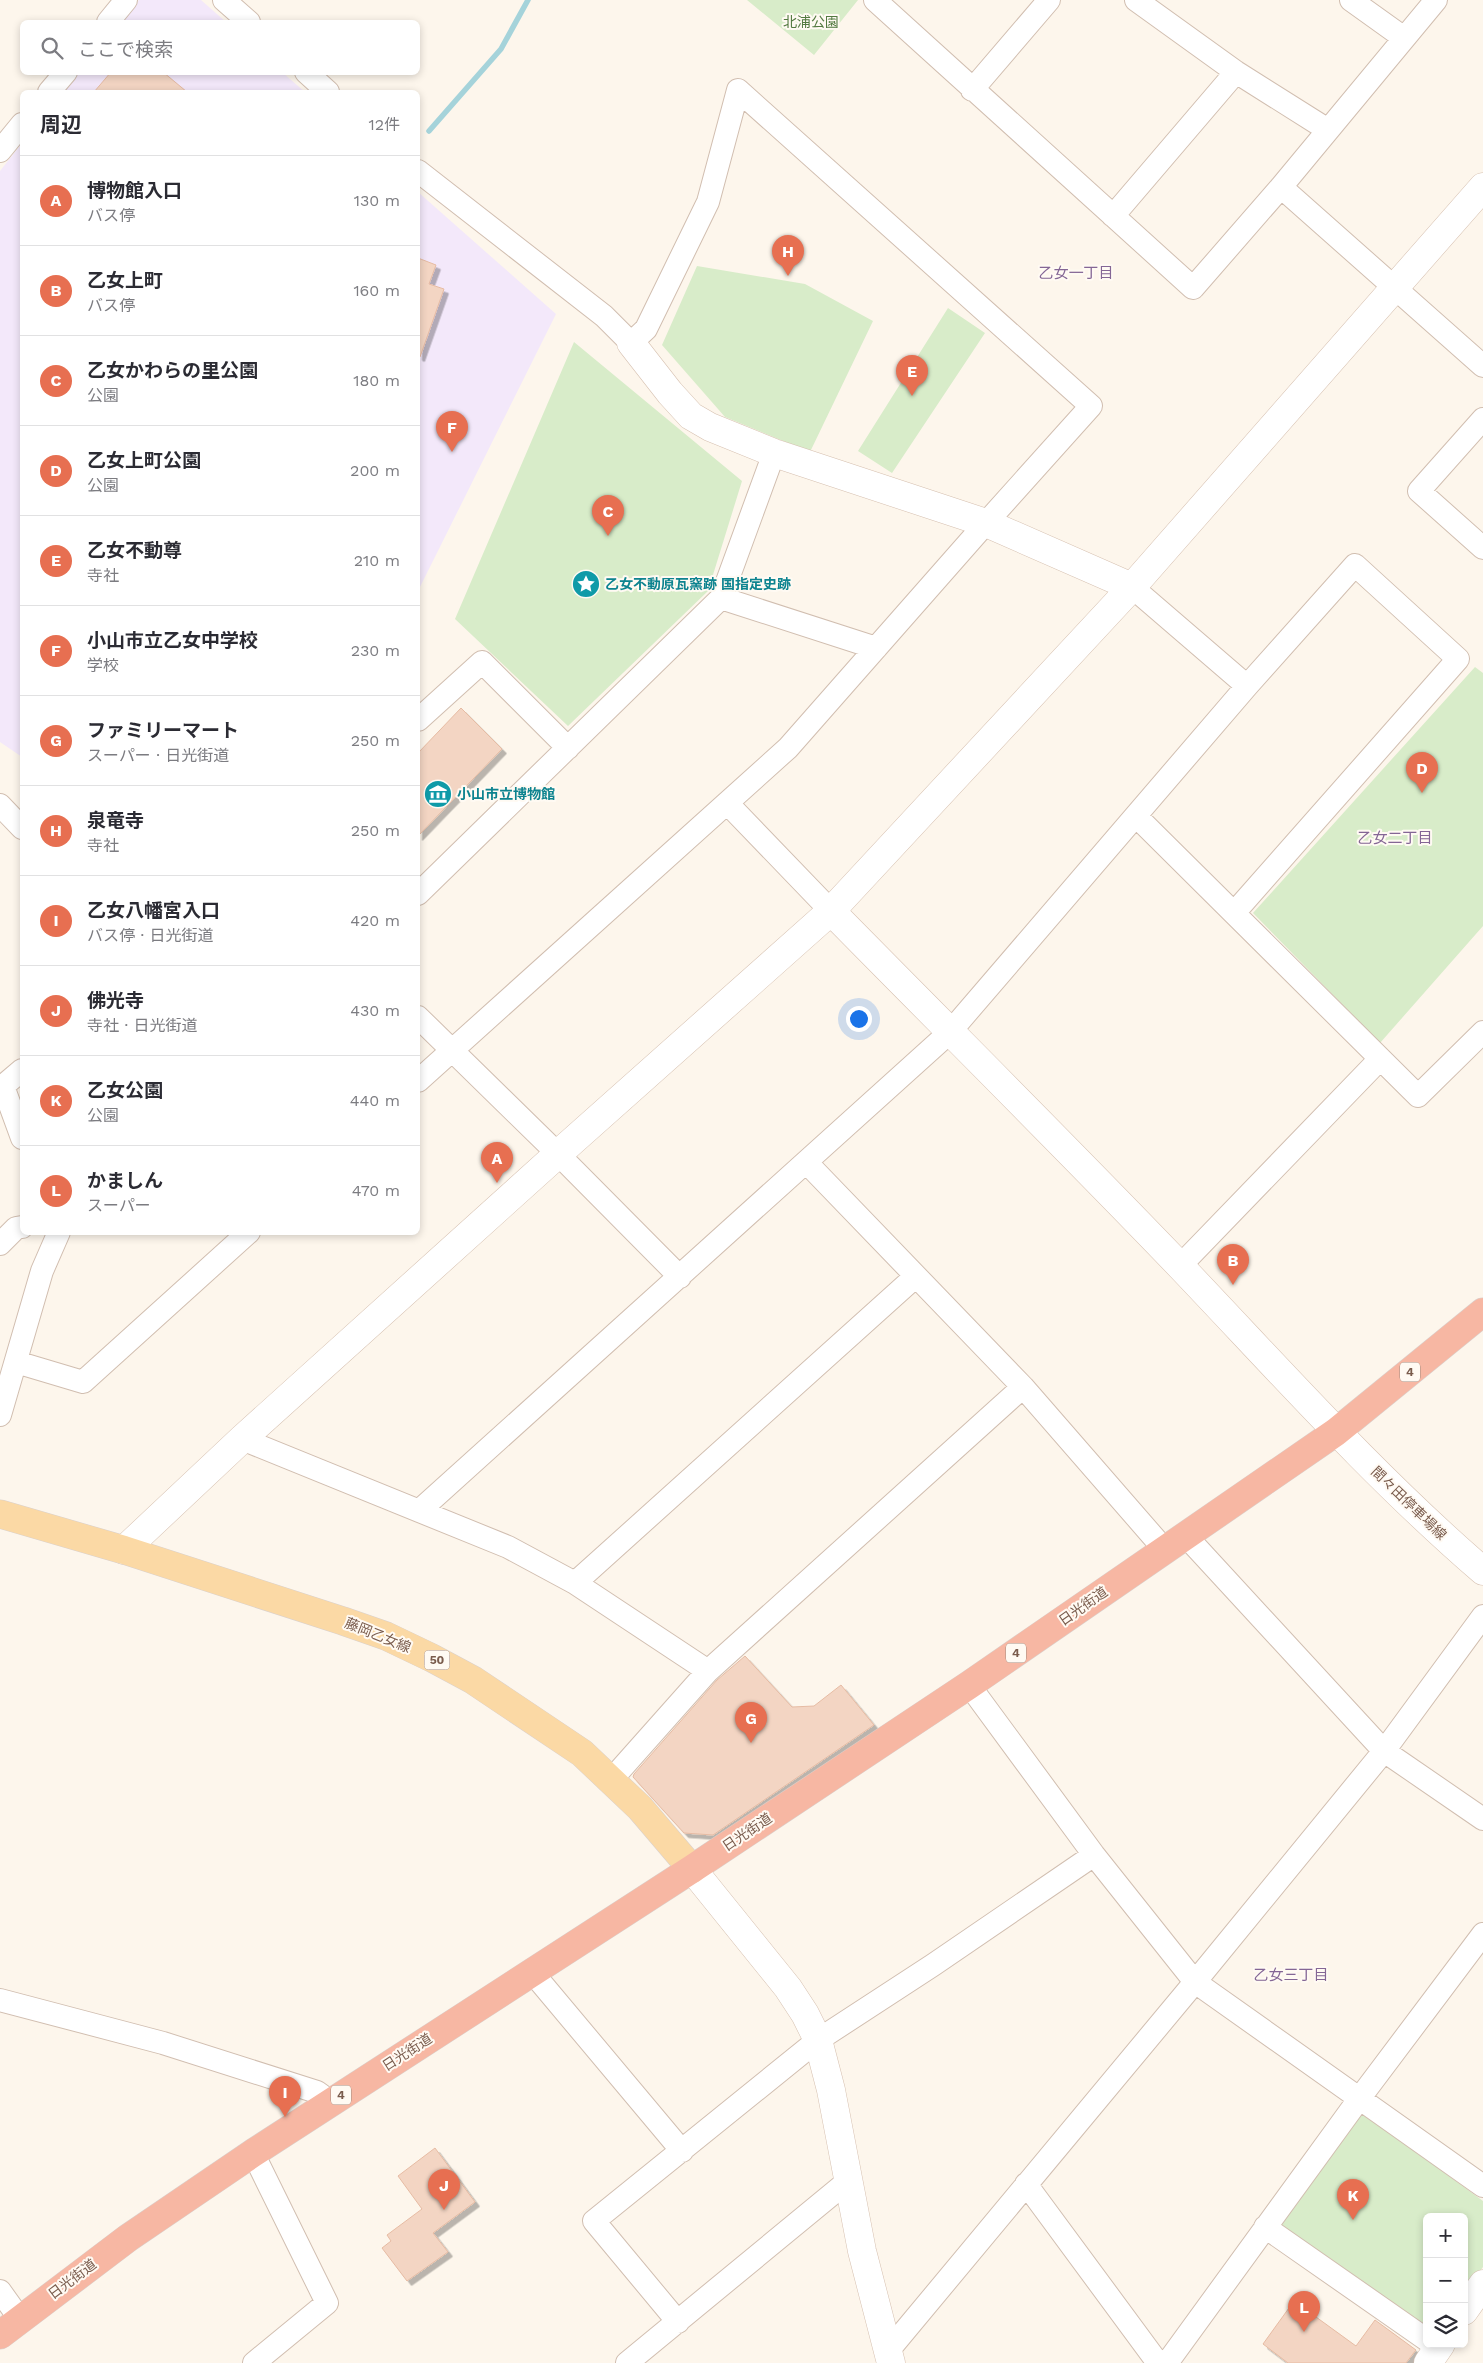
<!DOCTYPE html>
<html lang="ja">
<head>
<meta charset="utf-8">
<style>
  body { margin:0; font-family:"Work Sans","Noto Sans JP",sans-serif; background:#f7f7f7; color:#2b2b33 }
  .controls { position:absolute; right:15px; bottom:15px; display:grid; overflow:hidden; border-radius:8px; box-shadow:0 2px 8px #0003 }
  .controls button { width:45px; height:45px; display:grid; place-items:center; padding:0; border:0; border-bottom:1px solid #e1e1e2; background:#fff; color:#2b2b33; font:25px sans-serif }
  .you { position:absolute; left:858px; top:1018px; width:18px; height:18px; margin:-12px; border:4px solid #fff; border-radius:50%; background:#1a73e8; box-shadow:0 0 0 8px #1a73e833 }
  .badge { display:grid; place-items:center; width:32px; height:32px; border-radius:50%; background:#e76f51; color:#fff; font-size:16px; font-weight:700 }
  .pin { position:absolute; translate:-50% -41px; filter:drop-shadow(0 1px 2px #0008) }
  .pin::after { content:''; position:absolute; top:26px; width:18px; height:15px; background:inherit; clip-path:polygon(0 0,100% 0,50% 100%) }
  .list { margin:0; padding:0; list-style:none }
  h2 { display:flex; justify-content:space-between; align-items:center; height:65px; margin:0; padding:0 20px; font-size:21px }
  h2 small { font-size:16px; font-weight:400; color:#7c7c81 }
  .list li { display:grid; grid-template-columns:32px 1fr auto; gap:15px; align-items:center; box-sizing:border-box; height:90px; padding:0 20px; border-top:1px solid #e1e1e2 }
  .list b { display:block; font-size:19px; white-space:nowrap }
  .list p { margin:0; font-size:16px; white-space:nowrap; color:#7c7c81 }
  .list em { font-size:16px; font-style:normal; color:#7c7c81 }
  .icon { flex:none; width:28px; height:28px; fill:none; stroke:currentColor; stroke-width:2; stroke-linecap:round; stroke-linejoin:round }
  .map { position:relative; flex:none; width:1483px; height:2363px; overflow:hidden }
  .search { position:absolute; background:#fff; box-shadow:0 2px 8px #0003; left:20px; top:20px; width:400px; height:55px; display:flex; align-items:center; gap:12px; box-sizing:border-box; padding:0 18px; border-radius:8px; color:#7c7c81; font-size:19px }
  .panel { position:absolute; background:#fff; box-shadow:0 2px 8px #0003; left:20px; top:90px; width:400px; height:1145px; border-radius:8px }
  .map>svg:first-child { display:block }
</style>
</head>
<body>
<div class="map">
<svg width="1483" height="2363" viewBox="0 0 1483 2363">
  <defs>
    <filter id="shadow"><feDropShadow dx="4.5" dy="4.5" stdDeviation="0" flood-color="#0004"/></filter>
  </defs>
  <rect width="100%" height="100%" fill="#fdf6ec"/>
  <!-- education -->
  <path fill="#f3e8fa" d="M139,0H201L226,22H121Z
    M80,72L283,73L305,92H64Z
    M22,143V757L0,742V171Z
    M418,192L556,314L418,591Z"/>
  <!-- green -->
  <path fill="#d8ecc9" d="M747,0H858L814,55Z
    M697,266L805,284L873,321L810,452L725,417L662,345Z
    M948,308L985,333L892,473L858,451Z
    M574,342L742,481L708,591L568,726L455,619Z
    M1475,667L1483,673V926L1380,1043L1253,913Z
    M1359,2110L1483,2201V2267L1464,2293V2217H1427V2332L1277,2223Z"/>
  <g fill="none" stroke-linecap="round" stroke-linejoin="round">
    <!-- stream -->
    <path stroke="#a5d3da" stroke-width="5.5" d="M429,131L501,49L528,0"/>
  </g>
  <!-- building -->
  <path fill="#f3d5c3" stroke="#e6bba3" filter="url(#shadow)" d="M111,72H163L187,92H94Z
    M418,258L436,265L429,284L444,289L420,357L418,356Z
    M461,708L502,749L418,836V753Z
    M745,1656L792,1707L814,1706L841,1685L874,1725L713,1835L684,1833L633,1777L634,1774L717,1680Z
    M435,2148L475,2202L433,2233L448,2252L407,2281L382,2248L391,2241L387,2235L422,2209L398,2176Z
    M1294,2301L1356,2346L1375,2320L1416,2350L1406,2363H1288L1263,2344Z"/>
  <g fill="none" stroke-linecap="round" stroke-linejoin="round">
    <defs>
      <path id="street" d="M224,0L249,22
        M875,0L1193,288L1281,187L1436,0
        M1136,0L1236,72L1328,130
        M1351,0L1404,38
        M108,22L126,0
        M306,72L328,92
        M972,90L1049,0
        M49,92L66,72
        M0,151L22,124
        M418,171L604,316L631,343L646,329L708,202L738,90L1091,406L986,523L788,748L418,1081
        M1281,187L1483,366
        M1113,216L1236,72
        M1483,419L1419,491L1483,548
        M1132,587L1247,686
        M721,598L876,648
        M418,720L482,662L568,748
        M728,804L831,911
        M0,805L22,828
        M1136,816L1418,1096L1483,1032
        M418,894L721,598L774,453
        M418,1017L558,1154L680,1277
        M22,1070L3,1086L22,1138
        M807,1163L1023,1387L1164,1549
        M0,1244L16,1228L22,1227
        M1180,1266L1380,1059
        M16,1362L83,1382L249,1232
        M0,1415L42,1271L59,1232
        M242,1439L508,1547L575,1583L708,1671
        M419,1511L950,1032L1247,686L1355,565L1458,659L1234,913
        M1185,1535L1384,1751L1483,1819
        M575,1583L916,1276
        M969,1685L1094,1855L1195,1982L1483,2186
        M612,1779L708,1671L1023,1387
        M532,1972L682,2151
        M0,2000L163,2043L317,2092L331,2102
        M253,2153L327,2303L254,2363
        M1026,2184L1158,2363
        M1265,2227L1427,2340
        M0,2291L20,2319
        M678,2322L594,2221L818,2040L933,1965L1094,1855
        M888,2351L1195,1982L1384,1751L1483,1616
        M627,2363L848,2181
        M1167,2363L1359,2099L1483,1934"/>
      <path id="secondary" d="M631,343L670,393L691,416L710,427L774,453L986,523L1132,587
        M831,911C948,1030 1066,1147 1181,1267C1280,1371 1375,1478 1483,1571
        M124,1550L242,1439L558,1154L831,911L1132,587L1483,187
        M692,1869L788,1988L805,2014L818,2040L831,2090L862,2251L891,2363
        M1464,2311L1483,2284
        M1428,2363L1441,2344"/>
      <path id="primary" d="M0,1514L124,1550L343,1621L386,1636L432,1658L473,1680L582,1753L640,1808L692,1869"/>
      <path id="highway" d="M0,2335L128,2238L253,2153L692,1869L969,1685L1336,1432L1483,1312"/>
    </defs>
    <!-- street casing -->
    <use href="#street" stroke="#d1beb0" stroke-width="24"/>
    <!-- secondary casing -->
    <use href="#secondary" stroke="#d6c0b0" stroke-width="29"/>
    <!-- primary casing -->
    <use href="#primary" stroke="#dad1cd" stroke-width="29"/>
    <!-- highway casing -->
    <use href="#highway" stroke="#dad1cd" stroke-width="29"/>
    <!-- street -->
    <use href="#street" stroke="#fff" stroke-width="22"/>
    <!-- secondary -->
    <use href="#secondary" stroke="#fff" stroke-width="28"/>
    <!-- primary -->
    <use href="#primary" stroke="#fbd9a5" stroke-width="28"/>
    <!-- highway -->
    <use href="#highway" stroke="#f7b7a3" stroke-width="28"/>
  </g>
  <!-- icons -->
  <defs>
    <symbol id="sight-disc" viewBox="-11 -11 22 22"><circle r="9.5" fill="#0f9aa8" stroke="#fffaf3"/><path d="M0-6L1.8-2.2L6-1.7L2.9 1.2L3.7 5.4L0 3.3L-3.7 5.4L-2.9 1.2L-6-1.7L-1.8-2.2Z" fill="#fff"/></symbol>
    <symbol id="museum-disc" viewBox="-11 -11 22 22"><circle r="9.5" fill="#0f9aa8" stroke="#fffaf3"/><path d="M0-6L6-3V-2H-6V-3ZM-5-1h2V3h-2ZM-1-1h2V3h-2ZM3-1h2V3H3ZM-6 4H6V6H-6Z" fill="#fff"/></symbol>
  </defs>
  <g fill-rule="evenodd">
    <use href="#sight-disc" x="570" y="568" width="32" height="32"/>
    <use href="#museum-disc" x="422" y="778" width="32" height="32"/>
  </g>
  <g text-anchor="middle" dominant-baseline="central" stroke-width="4" stroke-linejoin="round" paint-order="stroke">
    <!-- shield labels -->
    <g fill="#fffaf3" stroke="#a28b7f" stroke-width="1">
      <rect x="1400" y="1362.5" width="20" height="19" rx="4"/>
      <rect x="1006" y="1643.5" width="20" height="19" rx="4"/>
      <rect x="424.5" y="1650.5" width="25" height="19" rx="4"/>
      <rect x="331" y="2085.5" width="20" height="19" rx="4"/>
    </g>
    <g font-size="12" font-weight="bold" fill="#7a5c4d">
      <text x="1410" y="1372">4</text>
      <text x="1016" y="1653">4</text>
      <text x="437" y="1660">50</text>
      <text x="341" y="2095">4</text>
    </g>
    <!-- park labels -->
    <g font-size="14" fill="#537a41" stroke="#fffaf3">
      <text x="811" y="22">北浦公園</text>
    </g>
    <!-- culture labels -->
    <g font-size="14" font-weight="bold" fill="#0d838f" stroke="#fffaf3" text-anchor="start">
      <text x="605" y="584">乙女不動原瓦窯跡 国指定史跡</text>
      <text x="457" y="794">小山市立博物館</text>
    </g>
    <!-- street labels -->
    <g font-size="14" fill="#7a5c4d" stroke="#fffaf3">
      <text transform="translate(1409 1503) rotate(44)">間々田停車場線</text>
      <text transform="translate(1083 1606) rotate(-35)">日光街道</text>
      <text transform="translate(378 1635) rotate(22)">藤岡乙女線</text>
      <text transform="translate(747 1832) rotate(-34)">日光街道</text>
      <text transform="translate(407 2052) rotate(-33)">日光街道</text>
      <text transform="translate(72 2279) rotate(-37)">日光街道</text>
    </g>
    <!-- neighbourhood labels -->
    <g font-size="15" fill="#846695" stroke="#fffaf3">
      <text x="1076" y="273">乙女一丁目</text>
      <text x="1395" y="838">乙女二丁目</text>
      <text x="1291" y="1975">乙女三丁目</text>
    </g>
  </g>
</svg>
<div class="controls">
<button>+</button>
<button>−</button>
<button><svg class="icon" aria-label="layers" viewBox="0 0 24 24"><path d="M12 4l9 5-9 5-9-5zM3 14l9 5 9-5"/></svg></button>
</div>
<div class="you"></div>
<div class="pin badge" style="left:497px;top:1183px">A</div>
<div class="pin badge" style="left:1233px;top:1285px">B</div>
<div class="pin badge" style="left:608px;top:536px">C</div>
<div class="pin badge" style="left:1422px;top:793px">D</div>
<div class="pin badge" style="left:912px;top:396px">E</div>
<div class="pin badge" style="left:452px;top:452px">F</div>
<div class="pin badge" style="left:751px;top:1743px">G</div>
<div class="pin badge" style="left:788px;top:276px">H</div>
<div class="pin badge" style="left:285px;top:2117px">I</div>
<div class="pin badge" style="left:444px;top:2210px">J</div>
<div class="pin badge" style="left:1353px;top:2220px">K</div>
<div class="pin badge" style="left:1304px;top:2332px">L</div>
<div class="search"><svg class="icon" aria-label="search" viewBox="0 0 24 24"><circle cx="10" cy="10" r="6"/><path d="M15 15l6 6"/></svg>ここで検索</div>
<section class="panel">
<h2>周辺<small>12件</small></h2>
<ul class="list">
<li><span class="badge">A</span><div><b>博物館入口</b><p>バス停</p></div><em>130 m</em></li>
<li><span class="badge">B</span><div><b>乙女上町</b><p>バス停</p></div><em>160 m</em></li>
<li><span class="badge">C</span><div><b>乙女かわらの里公園</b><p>公園</p></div><em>180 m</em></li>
<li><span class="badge">D</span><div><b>乙女上町公園</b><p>公園</p></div><em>200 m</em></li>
<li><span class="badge">E</span><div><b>乙女不動尊</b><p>寺社</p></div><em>210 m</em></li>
<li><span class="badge">F</span><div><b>小山市立乙女中学校</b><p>学校</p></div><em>230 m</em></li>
<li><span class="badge">G</span><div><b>ファミリーマート</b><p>スーパー · 日光街道</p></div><em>250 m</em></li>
<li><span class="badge">H</span><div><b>泉竜寺</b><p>寺社</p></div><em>250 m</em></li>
<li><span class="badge">I</span><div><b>乙女八幡宮入口</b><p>バス停 · 日光街道</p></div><em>420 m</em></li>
<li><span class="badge">J</span><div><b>佛光寺</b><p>寺社 · 日光街道</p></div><em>430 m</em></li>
<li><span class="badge">K</span><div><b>乙女公園</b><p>公園</p></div><em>440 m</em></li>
<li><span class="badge">L</span><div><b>かましん</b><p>スーパー</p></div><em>470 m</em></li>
</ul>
</section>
</div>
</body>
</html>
